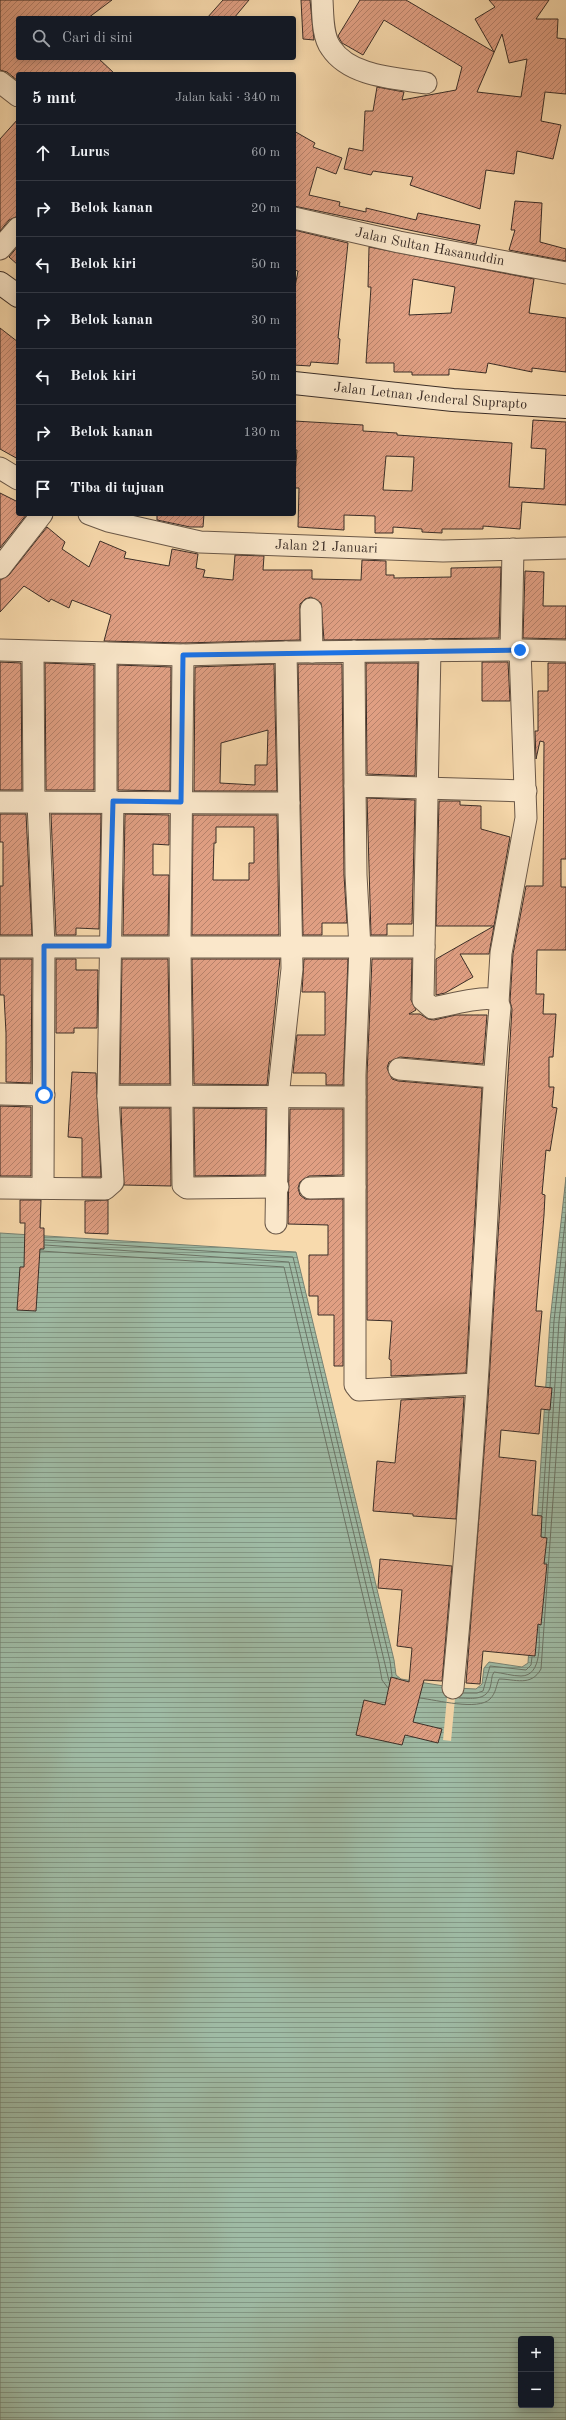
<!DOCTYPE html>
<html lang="id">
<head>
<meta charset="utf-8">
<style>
  body { margin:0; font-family:"Old Standard TT",serif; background:#20242c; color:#f1f3f6 }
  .controls { position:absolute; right:12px; bottom:12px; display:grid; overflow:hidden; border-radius:4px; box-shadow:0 2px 10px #0003 }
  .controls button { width:36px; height:36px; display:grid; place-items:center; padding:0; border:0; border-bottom:1px solid #363941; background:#171b24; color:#f1f3f6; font:20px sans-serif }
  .stop { position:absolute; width:12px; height:12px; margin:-9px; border:3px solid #1a73e8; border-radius:50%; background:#fff }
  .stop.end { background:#1a73e8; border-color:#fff; box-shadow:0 1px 4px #0008 }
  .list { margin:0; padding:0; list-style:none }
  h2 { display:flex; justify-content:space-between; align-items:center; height:52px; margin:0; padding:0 16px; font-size:17px }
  h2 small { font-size:13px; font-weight:400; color:#9ea1a6 }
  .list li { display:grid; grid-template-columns:26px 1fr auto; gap:12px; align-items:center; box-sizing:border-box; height:56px; padding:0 16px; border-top:1px solid #363941 }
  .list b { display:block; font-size:15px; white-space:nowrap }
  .list em { font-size:13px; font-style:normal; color:#9ea1a6 }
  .icon { flex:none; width:22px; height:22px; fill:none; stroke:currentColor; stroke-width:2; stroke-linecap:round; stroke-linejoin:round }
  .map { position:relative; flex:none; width:566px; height:2420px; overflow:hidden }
  .search { position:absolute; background:#171b24; box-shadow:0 2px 10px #0003; left:16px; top:16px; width:280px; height:44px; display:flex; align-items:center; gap:10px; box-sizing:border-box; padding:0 14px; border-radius:4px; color:#9ea1a6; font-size:15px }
  .panel { position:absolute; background:#171b24; box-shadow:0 2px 10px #0003; left:16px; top:72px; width:280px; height:444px; border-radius:4px }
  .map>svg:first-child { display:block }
</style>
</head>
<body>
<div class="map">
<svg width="566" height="2420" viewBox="0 0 566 2420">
  <defs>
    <pattern id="water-rules" width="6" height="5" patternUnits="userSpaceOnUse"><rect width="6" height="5" fill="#9fbba5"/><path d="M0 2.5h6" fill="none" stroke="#839886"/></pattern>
    <pattern id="building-hatch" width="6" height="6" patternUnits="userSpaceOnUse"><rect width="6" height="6" fill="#e09f83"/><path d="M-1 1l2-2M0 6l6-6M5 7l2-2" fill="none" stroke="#b7826b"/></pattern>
  </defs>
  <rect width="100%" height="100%" fill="#f8daad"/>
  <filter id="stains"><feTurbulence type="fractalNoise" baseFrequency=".005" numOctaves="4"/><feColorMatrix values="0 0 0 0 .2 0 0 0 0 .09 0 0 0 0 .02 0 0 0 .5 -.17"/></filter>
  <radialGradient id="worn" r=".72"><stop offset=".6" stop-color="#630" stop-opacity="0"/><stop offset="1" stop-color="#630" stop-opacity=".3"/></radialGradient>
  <!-- water -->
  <path fill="url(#water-rules)" stroke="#778273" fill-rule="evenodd" d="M566,1177V2420H0V1233L296,1252L394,1660L396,1675L401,1679L456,1688L476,1689L482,1684L484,1668L489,1662L522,1667L528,1663L550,1321ZM521,2339H551V2405H521Z"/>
  <!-- pier -->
  <path fill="#f8daad" d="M448,1687L456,1688L451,1741L443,1740Z"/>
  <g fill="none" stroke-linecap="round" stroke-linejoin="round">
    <!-- shore -->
    <path stroke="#6c7466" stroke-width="1" d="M45,1240L293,1257L390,1661L392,1676
      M45,1245L289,1262L389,1681
      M41,1251L284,1267L379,1663L382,1680L388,1688
      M550,1387L554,1321L566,1214
      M542,1515L549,1411
      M545,1537L559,1321L566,1261
      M463,1693H477L483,1691L490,1666L526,1670L531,1665L532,1657
      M420,1698C437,1700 478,1711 490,1699C496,1693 496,1686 499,1679C515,1679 531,1687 541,1669L566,1317
      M459,1698C471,1698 485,1701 490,1688C492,1682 491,1676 494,1672C503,1673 512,1676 521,1676C543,1676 539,1640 539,1626"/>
  </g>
  <!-- building -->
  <path fill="url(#building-hatch)" stroke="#3a2d27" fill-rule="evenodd" d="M0,0H112L88,18H18V58H98L115,74H18V81L7,72L0,70Z
    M223,0H249L234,18H207Z
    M301,0H310L314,40L303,39Z
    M360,0H406L494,52L475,19L495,7L489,0H549L536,19H558L557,38L566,39V94L545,92L541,121L561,125L553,159L517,151L514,174L486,170L480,209L410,185L413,177L373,171L371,175L344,169L349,148L363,151L365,111H373L377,87L404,92L402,100L456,90L462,67L384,20L363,55L342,43L338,36ZM502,34L509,63L527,59L521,97L477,92Z
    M18,119V216L9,220L0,231V139Z
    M294,131L315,143L313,147L342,158L336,174L317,167L309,195L340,202L339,206L366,212V208L416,220L418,213L480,225L476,244L294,206Z
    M515,201L542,203L540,242L566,249V261L509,250L515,230H511Z
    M294,230L348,243L338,338L340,339L338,364L311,362L310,366L294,365V292L298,271L294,270Z
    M18,246V265L9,257Z
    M369,247L534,279L529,313L566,318V372L532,368V372L488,363L486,373L449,369V375H412V372H394V363H366L371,287H368ZM413,279L455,287L451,313L409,315Z
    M0,328L18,342V459L0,449Z
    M533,420L566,422V505L522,502L520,529L483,526V529H442V533L422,532V529L393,527V533H375V516L344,515V530L298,527L299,488H294L297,450H294V421L363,425V431L397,433V435L512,443L509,487L544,489L546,449L531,448ZM386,456L414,457L412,491L383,490Z
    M0,493L18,502V514H27L0,548Z
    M157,514H204L203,527H190L157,520Z
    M47,527L65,542L62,549L89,567L100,541L126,552L124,558L169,566L172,549L198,554L196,568L205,570L203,577L233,580L235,555L264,556L263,570H312V579L361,580L362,560L386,561V575H394V578L451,577V568L501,567L499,638L324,640L321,603L311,597L305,599L300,604V640L183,643L104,641L111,615L72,600L69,608L51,599L49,602L24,586L0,612V580L9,575Z
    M525,571L544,572L543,606H566V639L523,638Z
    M0,662L21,663L22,790H0Z
    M482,662H508L510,701H482Z
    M45,663L94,665V790H46Z
    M366,663H418L415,776L367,774Z
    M548,663H566V859H561V887H566V950H537L536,994H544L543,1014H556L553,1057H549V1087H554L552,1107L557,1108L550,1151L546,1150L542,1194L545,1195L544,1215L536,1311H542L535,1386L552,1388L550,1410L541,1409L539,1434L501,1430L499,1457L536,1461L532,1515L542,1516L541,1537L547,1538L544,1564H547L541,1625L538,1624L535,1656L483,1651L480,1684L466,1683L487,1415L512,1009L510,1001L513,954L526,886H543L544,742L540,741L536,759L535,731H538V691H548Z
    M274,664L277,791H194L195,667ZM268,730L267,765H255V785L220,783L221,743Z
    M298,664H342L344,875L347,923H322V935H303Z
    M118,665L171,667L170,791L118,790Z
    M367,798L415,800L412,924H387V935H371Z
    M439,801H460V805L481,806V829L510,837L494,926H436Z
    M0,814H26L32,935H0V886H3V842H0Z
    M51,814H101L99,929L76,928V935H56Z
    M125,814L169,815V845L153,844V875H169L168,935H123Z
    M193,815H277L279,935H192ZM216,827H254V863H249V880H213L214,843H216Z
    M494,926L489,954H460L473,977L445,993L436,995V959Z
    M0,959H32L31,1083L6,1082V1033L4,995H0Z
    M56,959H76V970H98L97,1028H74V1033H56Z
    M122,959H168L170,1084H120Z
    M192,959H280L267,1085L194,1084Z
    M304,959H348L343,1085H326V1074L324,1073H293L297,1035H325V992H302Z
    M372,959H412L411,1000L416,1010L409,1014H420L428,1019L434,1020L456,1015H487L483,1064L400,1057L389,1062L387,1068L392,1079L398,1081L482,1088L466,1373L391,1376V1360L389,1359L392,1321L367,1320V1075Z
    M72,1072L96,1073L101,1177H82V1138L68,1137Z
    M0,1106L31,1107V1176H0Z
    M121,1108H170L171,1186L124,1185Z
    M194,1108L266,1109L265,1175L195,1176Z
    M290,1109H343V1175L309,1176L300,1182L298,1188L300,1195L305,1199H343V1366H334V1315H318V1296H309V1255H328V1225L288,1224Z
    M20,1200H41L40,1228H44V1249H40L36,1311L17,1310L20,1267H24L25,1223H20Z
    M108,1200V1234L85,1233V1201Z
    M464,1397L456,1519L413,1516V1514L373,1511L377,1461L395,1463L401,1400Z
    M380,1559L452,1566L442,1681L424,1680L413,1722L442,1729L438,1743L405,1735L402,1745L356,1735L364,1700L385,1705L391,1677L409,1682L412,1648L397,1646L402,1590L378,1588Z"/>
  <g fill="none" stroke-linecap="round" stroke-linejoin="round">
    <defs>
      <g id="street">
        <path d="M322,0C323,14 322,36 331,48C350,77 396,78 426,83"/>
        <path d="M0,82L18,96"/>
        <path id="s1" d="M294,218L399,242L566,273"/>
        <path d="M0,249L18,228"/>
        <path d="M0,468L18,479"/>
        <path id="s2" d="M89,514L108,521L200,542L443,551L566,548"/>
        <path d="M0,568L42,514"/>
        <path d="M311,609L312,652"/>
        <path d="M0,650L183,655L286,652L292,969L278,1097L276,1223"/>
        <path d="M511,650L513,549"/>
        <path d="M354,651L355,786"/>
        <path d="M33,652L34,802"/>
        <path d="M286,652L520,650"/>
        <path d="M106,653V801"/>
        <path d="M183,655L180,947L183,1185L187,1188L278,1187"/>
        <path d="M113,801L108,1096L355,1097"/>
        <path d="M0,802L289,803"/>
        <path d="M38,802L44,946L43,1188"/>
        <path d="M0,947H424L423,1000L432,1008C445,1006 484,995 495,1000C498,1002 499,1005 500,1008C492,1089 490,1169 485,1250C477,1396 467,1542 453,1688"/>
        <path d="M424,947L430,650"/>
        <path d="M498,1003L501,953L526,818L520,650L566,651"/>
        <path d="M399,1069L493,1077"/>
        <path d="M0,1094L44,1095"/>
        <path d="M0,1188L105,1189L113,1182L108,1096"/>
        <path d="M310,1188L355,1187"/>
        <path d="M476,1384L359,1390L355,1385V1075L360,948L356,875L355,786L526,791"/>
      </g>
      <g id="secondary">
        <path d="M0,283L18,296"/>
        <path id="s3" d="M294,383L453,400L566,407"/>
      </g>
    </defs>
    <!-- street casing -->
    <use href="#street" stroke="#6a5848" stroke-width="23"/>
    <!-- secondary casing -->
    <use href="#secondary" stroke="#3a2d27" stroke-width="24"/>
    <!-- street -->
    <use href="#street" stroke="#fae7ca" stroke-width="21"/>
    <!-- secondary -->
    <use href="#secondary" stroke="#fae7ca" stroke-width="22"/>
  </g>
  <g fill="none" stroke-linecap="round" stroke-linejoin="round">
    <!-- route -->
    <path stroke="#1a73e8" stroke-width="5" d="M44,1095V946H109L113,801L181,802L183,655L520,650"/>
  </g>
  <g text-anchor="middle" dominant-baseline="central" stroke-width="3" stroke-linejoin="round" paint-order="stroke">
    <!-- street labels -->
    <g font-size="14" fill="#3a2d27" stroke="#fae7ca">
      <text stroke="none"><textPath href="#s1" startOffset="139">Jalan Sultan Hasanuddin</textPath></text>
      <text stroke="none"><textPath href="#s3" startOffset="137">Jalan Letnan Jenderal Suprapto</textPath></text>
      <text stroke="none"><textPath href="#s2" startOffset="241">Jalan 21 Januari</textPath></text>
    </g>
  </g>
  <rect width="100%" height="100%" filter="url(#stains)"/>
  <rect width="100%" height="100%" fill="url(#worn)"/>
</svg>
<div class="controls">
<button>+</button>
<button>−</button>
</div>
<div class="stop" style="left:44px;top:1095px"></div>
<div class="stop end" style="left:520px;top:650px"></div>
<div class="search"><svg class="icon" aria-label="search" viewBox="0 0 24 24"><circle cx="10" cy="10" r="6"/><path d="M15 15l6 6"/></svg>Cari di sini</div>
<section class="panel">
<h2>5 mnt<small>Jalan kaki · 340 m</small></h2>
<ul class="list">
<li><svg class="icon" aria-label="ahead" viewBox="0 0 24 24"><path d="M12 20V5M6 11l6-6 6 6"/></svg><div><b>Lurus</b></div><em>60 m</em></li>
<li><svg class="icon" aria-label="right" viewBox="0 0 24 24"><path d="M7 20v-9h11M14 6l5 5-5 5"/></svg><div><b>Belok kanan</b></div><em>20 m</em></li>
<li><svg class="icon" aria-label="left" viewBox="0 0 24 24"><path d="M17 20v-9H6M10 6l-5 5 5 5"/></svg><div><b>Belok kiri</b></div><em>50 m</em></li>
<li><svg class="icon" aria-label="right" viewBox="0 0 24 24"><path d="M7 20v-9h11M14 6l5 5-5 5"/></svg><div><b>Belok kanan</b></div><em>30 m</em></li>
<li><svg class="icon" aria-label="left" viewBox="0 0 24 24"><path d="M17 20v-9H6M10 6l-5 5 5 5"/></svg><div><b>Belok kiri</b></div><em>50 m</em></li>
<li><svg class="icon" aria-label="right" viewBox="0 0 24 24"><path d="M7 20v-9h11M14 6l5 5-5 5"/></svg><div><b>Belok kanan</b></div><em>130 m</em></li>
<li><svg class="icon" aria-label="arrive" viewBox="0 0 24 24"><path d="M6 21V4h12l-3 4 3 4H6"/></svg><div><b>Tiba di tujuan</b></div></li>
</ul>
</section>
</div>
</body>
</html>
